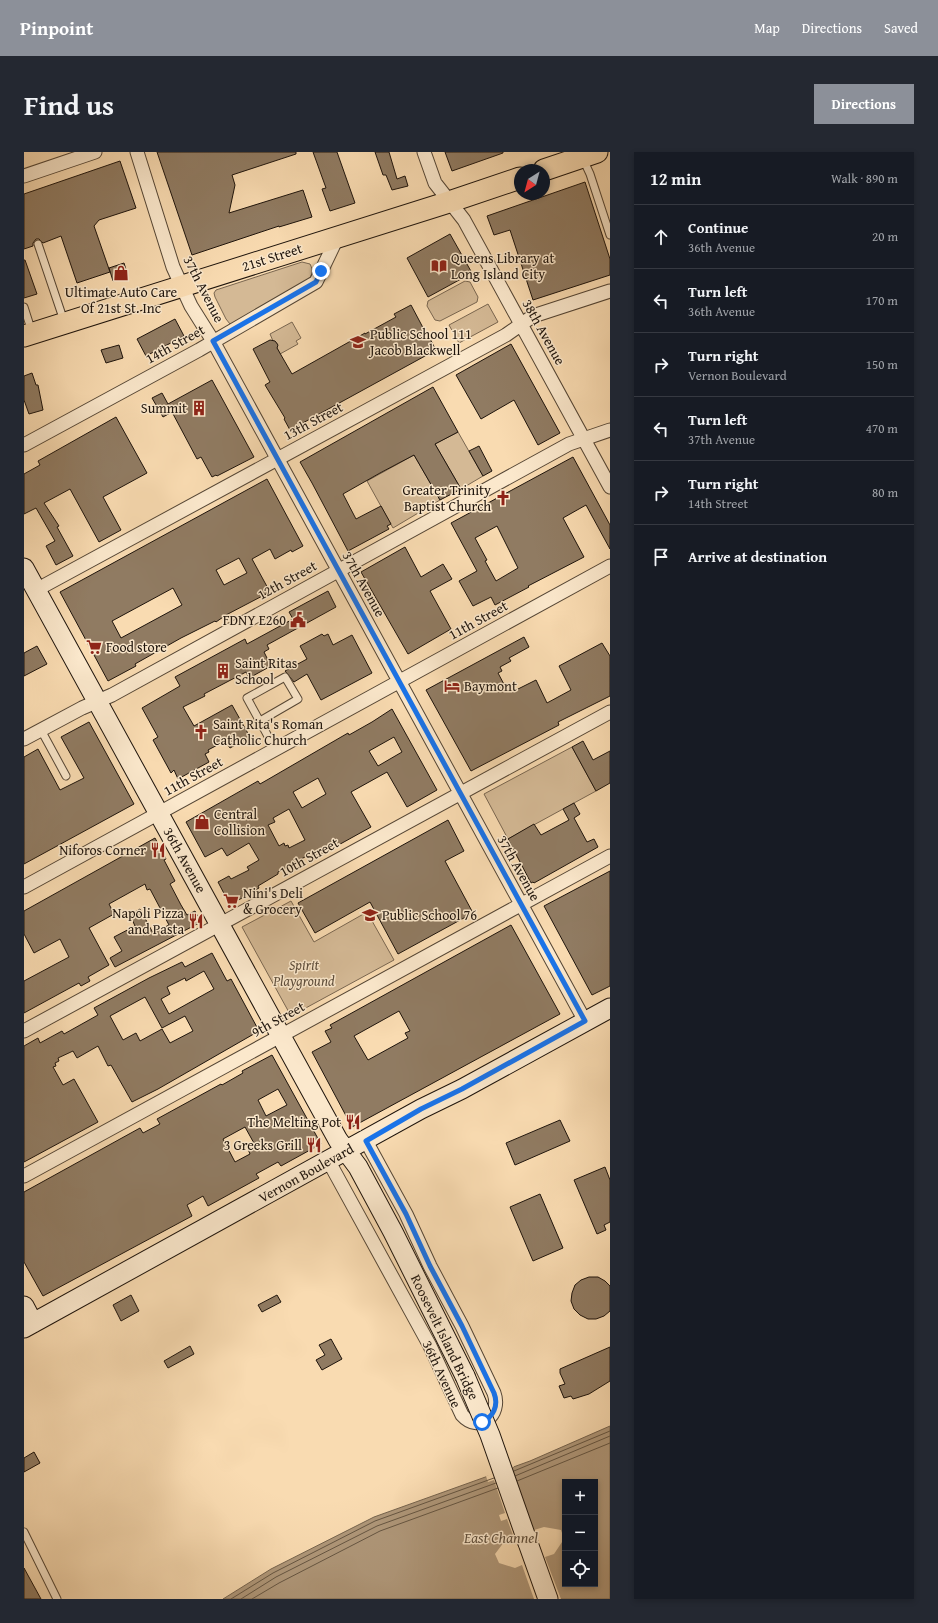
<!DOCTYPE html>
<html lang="en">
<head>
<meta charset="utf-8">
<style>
  body { margin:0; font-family:"Gentium Book Plus",serif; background:#242831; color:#f1f3f6 }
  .controls { position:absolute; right:12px; bottom:12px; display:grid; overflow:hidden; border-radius:0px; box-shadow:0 2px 6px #0003 }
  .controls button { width:36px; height:36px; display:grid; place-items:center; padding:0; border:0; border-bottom:1px solid #363941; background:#171b24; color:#f1f3f6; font:20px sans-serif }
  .compass { position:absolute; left:490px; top:12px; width:36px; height:36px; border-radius:50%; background:#171b24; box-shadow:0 2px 6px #0003; rotate:216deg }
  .stop { position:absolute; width:12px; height:12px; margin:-9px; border:3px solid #1a73e8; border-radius:50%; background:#fff }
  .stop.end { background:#1a73e8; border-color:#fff; box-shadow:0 1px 4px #0008 }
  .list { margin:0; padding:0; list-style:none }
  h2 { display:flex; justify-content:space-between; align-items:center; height:52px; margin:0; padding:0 16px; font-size:17px }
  h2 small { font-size:13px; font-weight:400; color:#9ea1a6 }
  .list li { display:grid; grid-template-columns:26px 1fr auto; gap:12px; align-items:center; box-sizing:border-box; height:64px; padding:0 16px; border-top:1px solid #363941 }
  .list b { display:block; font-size:15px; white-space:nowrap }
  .list p { margin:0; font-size:13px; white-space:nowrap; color:#9ea1a6 }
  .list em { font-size:13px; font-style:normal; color:#9ea1a6 }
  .icon { flex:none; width:22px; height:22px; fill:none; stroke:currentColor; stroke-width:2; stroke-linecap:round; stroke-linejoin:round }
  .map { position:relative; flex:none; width:586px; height:1447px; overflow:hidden; border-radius:0px }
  header { display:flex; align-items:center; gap:24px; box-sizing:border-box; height:56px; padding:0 20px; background:#8c9099; color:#fff }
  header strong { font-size:19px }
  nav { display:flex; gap:22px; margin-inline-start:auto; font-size:14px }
  .intro { display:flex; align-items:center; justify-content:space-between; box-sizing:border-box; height:96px; padding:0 24px }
  h1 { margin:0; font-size:28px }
  .button { padding:10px 18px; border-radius:0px; background:#8c9099; color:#fff; font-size:14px; font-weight:700 }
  main { display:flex; gap:24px; padding:0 24px }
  aside { flex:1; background:#171b24; border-radius:0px; box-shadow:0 2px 6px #0003 }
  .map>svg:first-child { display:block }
</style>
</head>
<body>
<header>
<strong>Pinpoint</strong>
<nav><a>Map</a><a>Directions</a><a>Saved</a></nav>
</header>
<div class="intro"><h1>Find us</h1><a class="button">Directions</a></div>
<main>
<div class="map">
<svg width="586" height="1447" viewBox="0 0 586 1447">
  <rect width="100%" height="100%" fill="#f9dbb1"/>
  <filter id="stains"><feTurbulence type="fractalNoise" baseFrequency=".005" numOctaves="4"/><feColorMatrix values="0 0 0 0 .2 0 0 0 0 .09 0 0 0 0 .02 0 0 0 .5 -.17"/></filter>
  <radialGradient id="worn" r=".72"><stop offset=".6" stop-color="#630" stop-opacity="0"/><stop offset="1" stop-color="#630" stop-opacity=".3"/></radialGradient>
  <!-- green -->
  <path fill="#d4b995" stroke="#796650" d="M278,110L286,112C289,118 289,121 285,127L210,171L206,172L202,167L191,145L190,141L192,138Z
    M441,129L446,130L454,145L453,150L416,169L411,168L403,154L404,149Z
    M464,152L474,170L435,191L425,173Z
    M268,170L277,186L272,189L274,192L256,202L253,196V191L249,189L246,182Z
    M434,280L459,324L437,337L411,292Z
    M390,303L416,348L369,376L343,329Z
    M548,595L572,639L484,687L460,642Z
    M267,749L290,790L343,760L370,808L267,864L218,775Z"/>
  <!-- water -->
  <path fill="#af9779" stroke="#75634d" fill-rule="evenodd" d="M586,1274V1447H199L247,1417L350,1365L506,1309ZM541,1330H571V1432H541Z"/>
  <!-- pier -->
  <path fill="#f9dbb1" d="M494,1311L488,1316L510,1378L520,1375L537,1378L540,1387L530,1402L521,1405L537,1447H510L498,1413L491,1416L475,1411L471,1402L480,1390L488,1387L489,1383L483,1367L477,1369L475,1363L481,1361L470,1328L464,1330L462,1324Z"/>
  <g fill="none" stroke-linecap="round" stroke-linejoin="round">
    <!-- shore -->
    <path stroke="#665642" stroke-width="1" d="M490,1319L586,1279
      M491,1324L586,1284
      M493,1329L586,1291
      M207,1447L249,1421L351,1369L470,1326
      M217,1447L252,1425L353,1374L472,1331
      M228,1447L255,1431L356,1379L474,1336"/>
  </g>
  <!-- building -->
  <path fill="#907b62" stroke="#1e140c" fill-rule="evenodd" d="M133,0H272V2L208,23L211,33L205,61L279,38L288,65L255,75V74L168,103Z
    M289,0H313L331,51L306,59L298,37L302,36Z
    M351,0H365L373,27L381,24L384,34L368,38L362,23H359Z
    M421,0H479V1L428,19Z
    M96,9L112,56L75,68L70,74L86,120L53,131L37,84L19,91L15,87H12L9,91V94L0,97V42Z
    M561,30L586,107V123L509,148L486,78L470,83L463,64Z
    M426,82L448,121L404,145L383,106Z
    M0,108H1L13,142L0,146Z
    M100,111L104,124L89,129L85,116Z
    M387,153L405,187H406L412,198L266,278L260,267L261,266L241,233L246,230L229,197L246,188L251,189L254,193L253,196L268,222L341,181V182L372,165L370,162Z
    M151,167L160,184L122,204L113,187Z
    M487,192L536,281L514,293L490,248L457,267L432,223Z
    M95,193L99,206L82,211L77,198Z
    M8,221L12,233H14L19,258L5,262L0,248V224Z
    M188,228L230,305L193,324L192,323L188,325L177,305L173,307L148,260L139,265L128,246L138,241L144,252Z
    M409,235L434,280L411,292L437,337L416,348L390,303L356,321L319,342L332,367L357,354L367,372L363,374L365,377L324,399L288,331L276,310Z
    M92,265L123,321L79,345L97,378L75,390L46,337L20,351L35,374L33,375L49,404L32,413L22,394L31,389L12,356L0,362V322L16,313L14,309Z
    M455,294L468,319L459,324L445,299Z
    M549,305L586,373V397L562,353L539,366L560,405L504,434L505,435L471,453L467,445L449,454L435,429L453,419L427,371ZM473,374L494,416L472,429L461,409L463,408L451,386Z
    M243,327L279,394L268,400L267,398L251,407L246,397L228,407L246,440L202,463L192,470L191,469L157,486L111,512L112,514L84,529L36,440ZM215,406L223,421L200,433L192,418ZM149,436L158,453L97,486L88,469Z
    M381,395L397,425L419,412L428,427L406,439L427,477L384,502L337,420Z
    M304,439L312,455L243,493L245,497L240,500L247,514L225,526L222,520L180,542L181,544L159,555L170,574L208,553L226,585L206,596L201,589L184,598L185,600L181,602L185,610L154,627L150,618L147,621L129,588L134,585L118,556L156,534L151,525L221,487L223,492L269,467L265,460Z
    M298,482L300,484L304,482L309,493L328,483L348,521L297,548L283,522L270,530L261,519L283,507L276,494Z
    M500,485L505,495L485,506L487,509L476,515L478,519L474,521L482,536L485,535L488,540L512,528L523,551L547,538L535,514L578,491L586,504V544L534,570L535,573L447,619L402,538Z
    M13,494L23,512L0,524V501Z
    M368,557L413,638L383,655L363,620L327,640L347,675L291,706L288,701L254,720V722L234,734L235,736L206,753L194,730L205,724L207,727L225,718L223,715L235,708L225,691L203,704L198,696L181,705L162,670L234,629L236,632L243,628L324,581L325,583L348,570ZM370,585L378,600L354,614L345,599ZM294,626L302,642L278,656L269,640ZM265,657L281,688L265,696L264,693L261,694L260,691L255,694L244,673L251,670L249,666Z
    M65,570L110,652L0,712V605L14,597L36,638L60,626L37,585Z
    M559,589L569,608L586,599V631L572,639L548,595Z
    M550,651L556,662L550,666L563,690L570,687L574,695L510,731L509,730L507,731L484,687L510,672L517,683L545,668L539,657Z
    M424,668L440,699L421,709L449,761L374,802L346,750L291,781L274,751Z
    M131,686L142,707L140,708L151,729L146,732L157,753L163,763L171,759L177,770L91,815L86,806L98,799L90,785L111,774L106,763L116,757L129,781L145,773L126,737L123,738L121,732L85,752L90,762L65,776L85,813L64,825L66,829L57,834L55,831L0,861V829L45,805L36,787L10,801L0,782V759Z
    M586,719V834L568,843L520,754Z
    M487,773L536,862L328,975L288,900L307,890L301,879L308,876L306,873ZM375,859L386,879L381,881L384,886L344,908L330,884Z
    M188,801L203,829L207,827L235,879L134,937L108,950L87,913L84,914L74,894L53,906L49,899L34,906L35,909L31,911L32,914L29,915L39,933L50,927L74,970L0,1010V894L14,886L16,891L38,879L40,882L74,863L70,856L125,826L158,810L161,815ZM180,819L190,837L145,862L137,847L146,842L143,835L161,826L162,829ZM121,845L138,876L161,864L169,879L146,891L138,877L116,889L112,881L99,888L86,864Z
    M248,903L297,992L257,1014L254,1010L232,1022L235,1026L184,1054L179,1044L163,1053L168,1064L19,1144L0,1110V1040L116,976L119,981L136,972L133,967L197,932L198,933L219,921L218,919ZM254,937L263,953L242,964L234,948ZM221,975L231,993L224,997L226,1002L211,1010L199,987Z
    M536,968L546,989L491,1013L482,991Z
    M581,1015L586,1028V1070L580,1073L582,1078L573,1082L550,1028Z
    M516,1042L539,1096L509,1109L486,1055Z
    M565,1125H574L581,1129L586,1134V1159L580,1164L572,1167H564L556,1163L550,1157L547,1149L548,1141L551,1133L557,1128Z
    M107,1143L115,1159L97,1169L89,1153Z
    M253,1143L257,1150L238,1160L234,1153Z
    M307,1187L318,1207L298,1218L292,1208L301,1203L295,1193Z
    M166,1194L170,1202L144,1216L140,1209Z
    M586,1195V1229L565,1242L549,1247L547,1244L540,1246L535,1234L541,1232L536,1221V1217Z
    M10,1300L16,1311L0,1320V1306Z
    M0,1416L17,1447H0Z"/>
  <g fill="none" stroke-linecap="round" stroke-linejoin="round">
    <defs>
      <path id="lane" d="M559,7L566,22L586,83
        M14,92L40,169
        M0,155L8,180
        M236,569L274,547L261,525L223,546L251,597
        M17,578L42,624
        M0,1380L33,1447"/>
      <path id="street" d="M113,0L149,115L167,154L189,189L561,869
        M400,0L411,31L440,68L586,335
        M0,24L71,0
        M0,293L175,198L292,130L314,84
        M12,438L482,183L509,164L586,139
        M0,587L58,556L88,543L545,292L586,278
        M0,735L586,414
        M0,879L586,560
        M304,1008L406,1194L438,1263C455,1282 478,1263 470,1241L438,1174L406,1114L382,1062L342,989
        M0,1024L586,704"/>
      <path id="secondary" d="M0,416L314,988L334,1015L369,1080L441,1224
        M0,1154L9,1171
        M0,1176L397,957L438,937L586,856
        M504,1391L524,1447"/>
      <path id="primary" d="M520,18L573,0
        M0,184L425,50L496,26"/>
    </defs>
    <!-- lane casing -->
    <use href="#lane" stroke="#554635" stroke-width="9"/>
    <!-- street casing -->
    <use href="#street" stroke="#554635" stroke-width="15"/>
    <!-- secondary casing -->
    <use href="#secondary" stroke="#1e140c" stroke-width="21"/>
    <!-- primary casing -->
    <use href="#primary" stroke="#1e140c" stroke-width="23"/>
    <!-- lane -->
    <use href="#lane" stroke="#fbe8cc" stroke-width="7"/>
    <!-- street -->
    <use href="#street" stroke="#fbe8cc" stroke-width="13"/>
    <!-- secondary -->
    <use href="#secondary" stroke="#fbe8cc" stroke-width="19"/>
    <!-- primary -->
    <use href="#primary" stroke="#f9dbb1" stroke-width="21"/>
    <defs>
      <path id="secondary-bridge" d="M441,1224L466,1283L504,1391"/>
    </defs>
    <!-- secondary-bridge casing -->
    <use href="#secondary-bridge" stroke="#1e140c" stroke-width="21" stroke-linecap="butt"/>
    <!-- secondary-bridge -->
    <use href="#secondary-bridge" stroke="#fbe8cc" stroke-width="19"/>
  </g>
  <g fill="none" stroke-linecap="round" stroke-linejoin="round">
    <!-- route -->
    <path stroke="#1a73e8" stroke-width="5" d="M297,119L292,130L189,189L561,869L438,937L397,957L342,989L382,1062L406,1114L438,1174L470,1241C475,1254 469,1265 458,1270"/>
  </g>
  <!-- icons -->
  <defs>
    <symbol id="library-bare" viewBox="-9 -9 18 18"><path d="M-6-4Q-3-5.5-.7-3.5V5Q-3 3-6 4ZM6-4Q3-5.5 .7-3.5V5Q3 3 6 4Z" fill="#8f2418" stroke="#fbe8cc" stroke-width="2.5" paint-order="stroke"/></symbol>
    <symbol id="shop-bare" viewBox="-9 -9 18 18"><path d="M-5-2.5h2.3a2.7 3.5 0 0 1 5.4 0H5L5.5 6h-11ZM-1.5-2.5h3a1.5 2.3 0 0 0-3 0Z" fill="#8f2418" stroke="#fbe8cc" stroke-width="2.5" paint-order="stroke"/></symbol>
    <symbol id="school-bare" viewBox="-9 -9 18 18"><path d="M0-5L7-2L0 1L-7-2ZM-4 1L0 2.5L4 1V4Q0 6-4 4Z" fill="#8f2418" stroke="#fbe8cc" stroke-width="2.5" paint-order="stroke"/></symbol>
    <symbol id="building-bare" viewBox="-9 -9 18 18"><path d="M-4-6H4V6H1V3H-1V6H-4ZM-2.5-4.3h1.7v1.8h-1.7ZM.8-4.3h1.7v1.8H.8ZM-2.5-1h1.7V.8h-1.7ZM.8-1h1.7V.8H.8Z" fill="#8f2418" stroke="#fbe8cc" stroke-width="2.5" paint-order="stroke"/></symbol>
    <symbol id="church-bare" viewBox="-9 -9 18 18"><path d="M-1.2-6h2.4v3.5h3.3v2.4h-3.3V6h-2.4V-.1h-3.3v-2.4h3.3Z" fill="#8f2418" stroke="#fbe8cc" stroke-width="2.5" paint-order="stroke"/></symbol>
    <symbol id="civic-bare" viewBox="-9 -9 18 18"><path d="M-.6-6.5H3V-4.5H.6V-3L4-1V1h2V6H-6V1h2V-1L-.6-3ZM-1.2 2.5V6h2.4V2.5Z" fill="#8f2418" stroke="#fbe8cc" stroke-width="2.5" paint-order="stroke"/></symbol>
    <symbol id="supermarket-bare" viewBox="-9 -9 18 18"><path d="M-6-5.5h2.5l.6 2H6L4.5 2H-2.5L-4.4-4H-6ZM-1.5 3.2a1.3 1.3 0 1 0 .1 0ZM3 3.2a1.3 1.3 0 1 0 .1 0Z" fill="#8f2418" stroke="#fbe8cc" stroke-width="2.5" paint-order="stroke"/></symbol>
    <symbol id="hotel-bare" viewBox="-9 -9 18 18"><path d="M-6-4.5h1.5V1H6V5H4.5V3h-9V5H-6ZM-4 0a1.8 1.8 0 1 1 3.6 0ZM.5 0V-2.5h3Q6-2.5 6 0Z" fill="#8f2418" stroke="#fbe8cc" stroke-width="2.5" paint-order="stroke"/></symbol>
    <symbol id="restaurant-bare" viewBox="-9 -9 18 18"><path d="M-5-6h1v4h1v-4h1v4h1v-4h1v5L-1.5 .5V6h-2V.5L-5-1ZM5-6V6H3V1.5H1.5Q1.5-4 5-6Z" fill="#8f2418" stroke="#fbe8cc" stroke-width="2.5" paint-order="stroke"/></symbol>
  </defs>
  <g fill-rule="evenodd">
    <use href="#library-bare" x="404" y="103" width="22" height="22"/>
    <use href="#shop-bare" x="86" y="110" width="22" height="22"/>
    <use href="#school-bare" x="323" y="179" width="22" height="22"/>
    <use href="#building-bare" x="164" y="245" width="22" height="22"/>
    <use href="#church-bare" x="468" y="335" width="22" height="22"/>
    <use href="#civic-bare" x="263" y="457" width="22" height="22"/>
    <use href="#supermarket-bare" x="59" y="484" width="22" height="22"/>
    <use href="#building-bare" x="188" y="508" width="22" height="22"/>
    <use href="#hotel-bare" x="417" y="523" width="22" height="22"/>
    <use href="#church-bare" x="166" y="569" width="22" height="22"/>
    <use href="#shop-bare" x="167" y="659" width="22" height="22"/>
    <use href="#restaurant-bare" x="123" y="687" width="22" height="22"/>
    <use href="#supermarket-bare" x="196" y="738" width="22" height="22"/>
    <use href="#school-bare" x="335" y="752" width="22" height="22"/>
    <use href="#restaurant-bare" x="161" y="758" width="22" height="22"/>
    <use href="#restaurant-bare" x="318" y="959" width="22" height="22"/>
    <use href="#restaurant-bare" x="279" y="982" width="22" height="22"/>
  </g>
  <g text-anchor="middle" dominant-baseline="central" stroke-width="3" stroke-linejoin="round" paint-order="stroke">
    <!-- street labels -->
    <g font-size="14" fill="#1e140c" stroke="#fbe8cc">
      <text transform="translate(248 105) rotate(-18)">21st Street</text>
      <text transform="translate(180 137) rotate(63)">37th Avenue</text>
      <text transform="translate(520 180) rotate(61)">38th Avenue</text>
      <text transform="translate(151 192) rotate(-29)">14th Street</text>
      <text transform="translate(289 269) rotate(-28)">13th Street</text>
      <text transform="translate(263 428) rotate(-29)">12th Street</text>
      <text transform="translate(340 432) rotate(61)">37th Avenue</text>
      <text transform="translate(454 468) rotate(-29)">11th Street</text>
      <text transform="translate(169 624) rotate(-29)">11th Street</text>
      <text transform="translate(285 705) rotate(-29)">10th Street</text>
      <text transform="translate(161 708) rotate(61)">36th Avenue</text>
      <text transform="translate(495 716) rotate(61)">37th Avenue</text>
      <text transform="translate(254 867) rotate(-29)">9th Street</text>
      <text transform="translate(282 1021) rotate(-29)">Vernon Boulevard</text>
      <text transform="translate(421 1185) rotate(64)">Roosevelt Island Bridge</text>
      <text transform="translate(418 1222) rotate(65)">36th Avenue</text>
    </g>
    <!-- poi labels -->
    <g font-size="14" fill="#1e140c" stroke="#fbe8cc" text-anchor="start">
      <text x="427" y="106">Queens Library at<tspan x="427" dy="16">Long Island City</tspan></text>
      <text x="97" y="140" text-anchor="middle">Ultimate Auto Care<tspan x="97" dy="16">Of 21st St. Inc</tspan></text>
      <text x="346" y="182">Public School 111<tspan x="346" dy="16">Jacob Blackwell</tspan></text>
      <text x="163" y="256" text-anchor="end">Summit</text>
      <text x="467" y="338" text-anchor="end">Greater Trinity<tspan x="467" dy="16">Baptist Church</tspan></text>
      <text x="262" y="468" text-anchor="end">FDNY E260</text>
      <text x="82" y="495">Food store</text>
      <text x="211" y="511">Saint Ritas<tspan x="211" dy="16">School</tspan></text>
      <text x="440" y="534">Baymont</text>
      <text x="189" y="572">Saint Rita's Roman<tspan x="189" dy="16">Catholic Church</tspan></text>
      <text x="190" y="662">Central<tspan x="190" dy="16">Collision</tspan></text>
      <text x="122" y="698" text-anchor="end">Niforos Corner</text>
      <text x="219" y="741">Nini's Deli<tspan x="219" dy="16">&amp; Grocery</tspan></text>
      <text x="160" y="761" text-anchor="end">Napoli Pizza<tspan x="160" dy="16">and Pasta</tspan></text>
      <text x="358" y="763">Public School 76</text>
      <text x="317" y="970" text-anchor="end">The Melting Pot</text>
      <text x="278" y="993" text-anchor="end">3 Greeks Grill</text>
    </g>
    <!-- park labels -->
    <g font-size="14" font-style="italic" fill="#5e4e3c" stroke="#fbe8cc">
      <text x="280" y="813">Spirit<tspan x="280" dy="16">Playground</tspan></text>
    </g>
    <!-- water labels -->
    <g font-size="15" font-style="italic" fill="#5f4f3d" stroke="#fbe8cc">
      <text x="477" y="1385">East Channel</text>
    </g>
  </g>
  <rect width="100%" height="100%" filter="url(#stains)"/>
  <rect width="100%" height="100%" fill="url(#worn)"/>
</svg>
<div class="controls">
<button>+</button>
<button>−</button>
<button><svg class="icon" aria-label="locate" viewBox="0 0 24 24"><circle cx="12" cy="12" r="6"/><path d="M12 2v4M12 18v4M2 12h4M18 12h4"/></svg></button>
</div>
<svg class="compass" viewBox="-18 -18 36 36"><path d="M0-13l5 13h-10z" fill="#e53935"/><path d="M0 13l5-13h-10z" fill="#9ea1a6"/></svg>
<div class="stop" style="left:458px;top:1270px"></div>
<div class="stop end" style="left:297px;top:119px"></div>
</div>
<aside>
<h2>12 min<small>Walk · 890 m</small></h2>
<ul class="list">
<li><svg class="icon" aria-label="ahead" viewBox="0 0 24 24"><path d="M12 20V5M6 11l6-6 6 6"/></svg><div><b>Continue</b><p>36th Avenue</p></div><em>20 m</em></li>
<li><svg class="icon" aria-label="left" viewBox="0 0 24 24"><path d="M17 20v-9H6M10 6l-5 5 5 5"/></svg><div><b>Turn left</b><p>36th Avenue</p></div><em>170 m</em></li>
<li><svg class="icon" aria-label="right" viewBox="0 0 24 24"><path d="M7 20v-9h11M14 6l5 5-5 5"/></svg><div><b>Turn right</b><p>Vernon Boulevard</p></div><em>150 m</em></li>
<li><svg class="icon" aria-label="left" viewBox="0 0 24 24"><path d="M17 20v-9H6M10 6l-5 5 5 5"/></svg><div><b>Turn left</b><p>37th Avenue</p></div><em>470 m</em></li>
<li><svg class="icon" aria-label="right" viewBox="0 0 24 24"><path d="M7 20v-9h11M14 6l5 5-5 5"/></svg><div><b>Turn right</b><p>14th Street</p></div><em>80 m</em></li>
<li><svg class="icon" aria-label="arrive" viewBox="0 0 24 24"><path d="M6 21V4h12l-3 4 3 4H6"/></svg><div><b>Arrive at destination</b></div></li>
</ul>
</aside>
</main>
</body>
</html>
